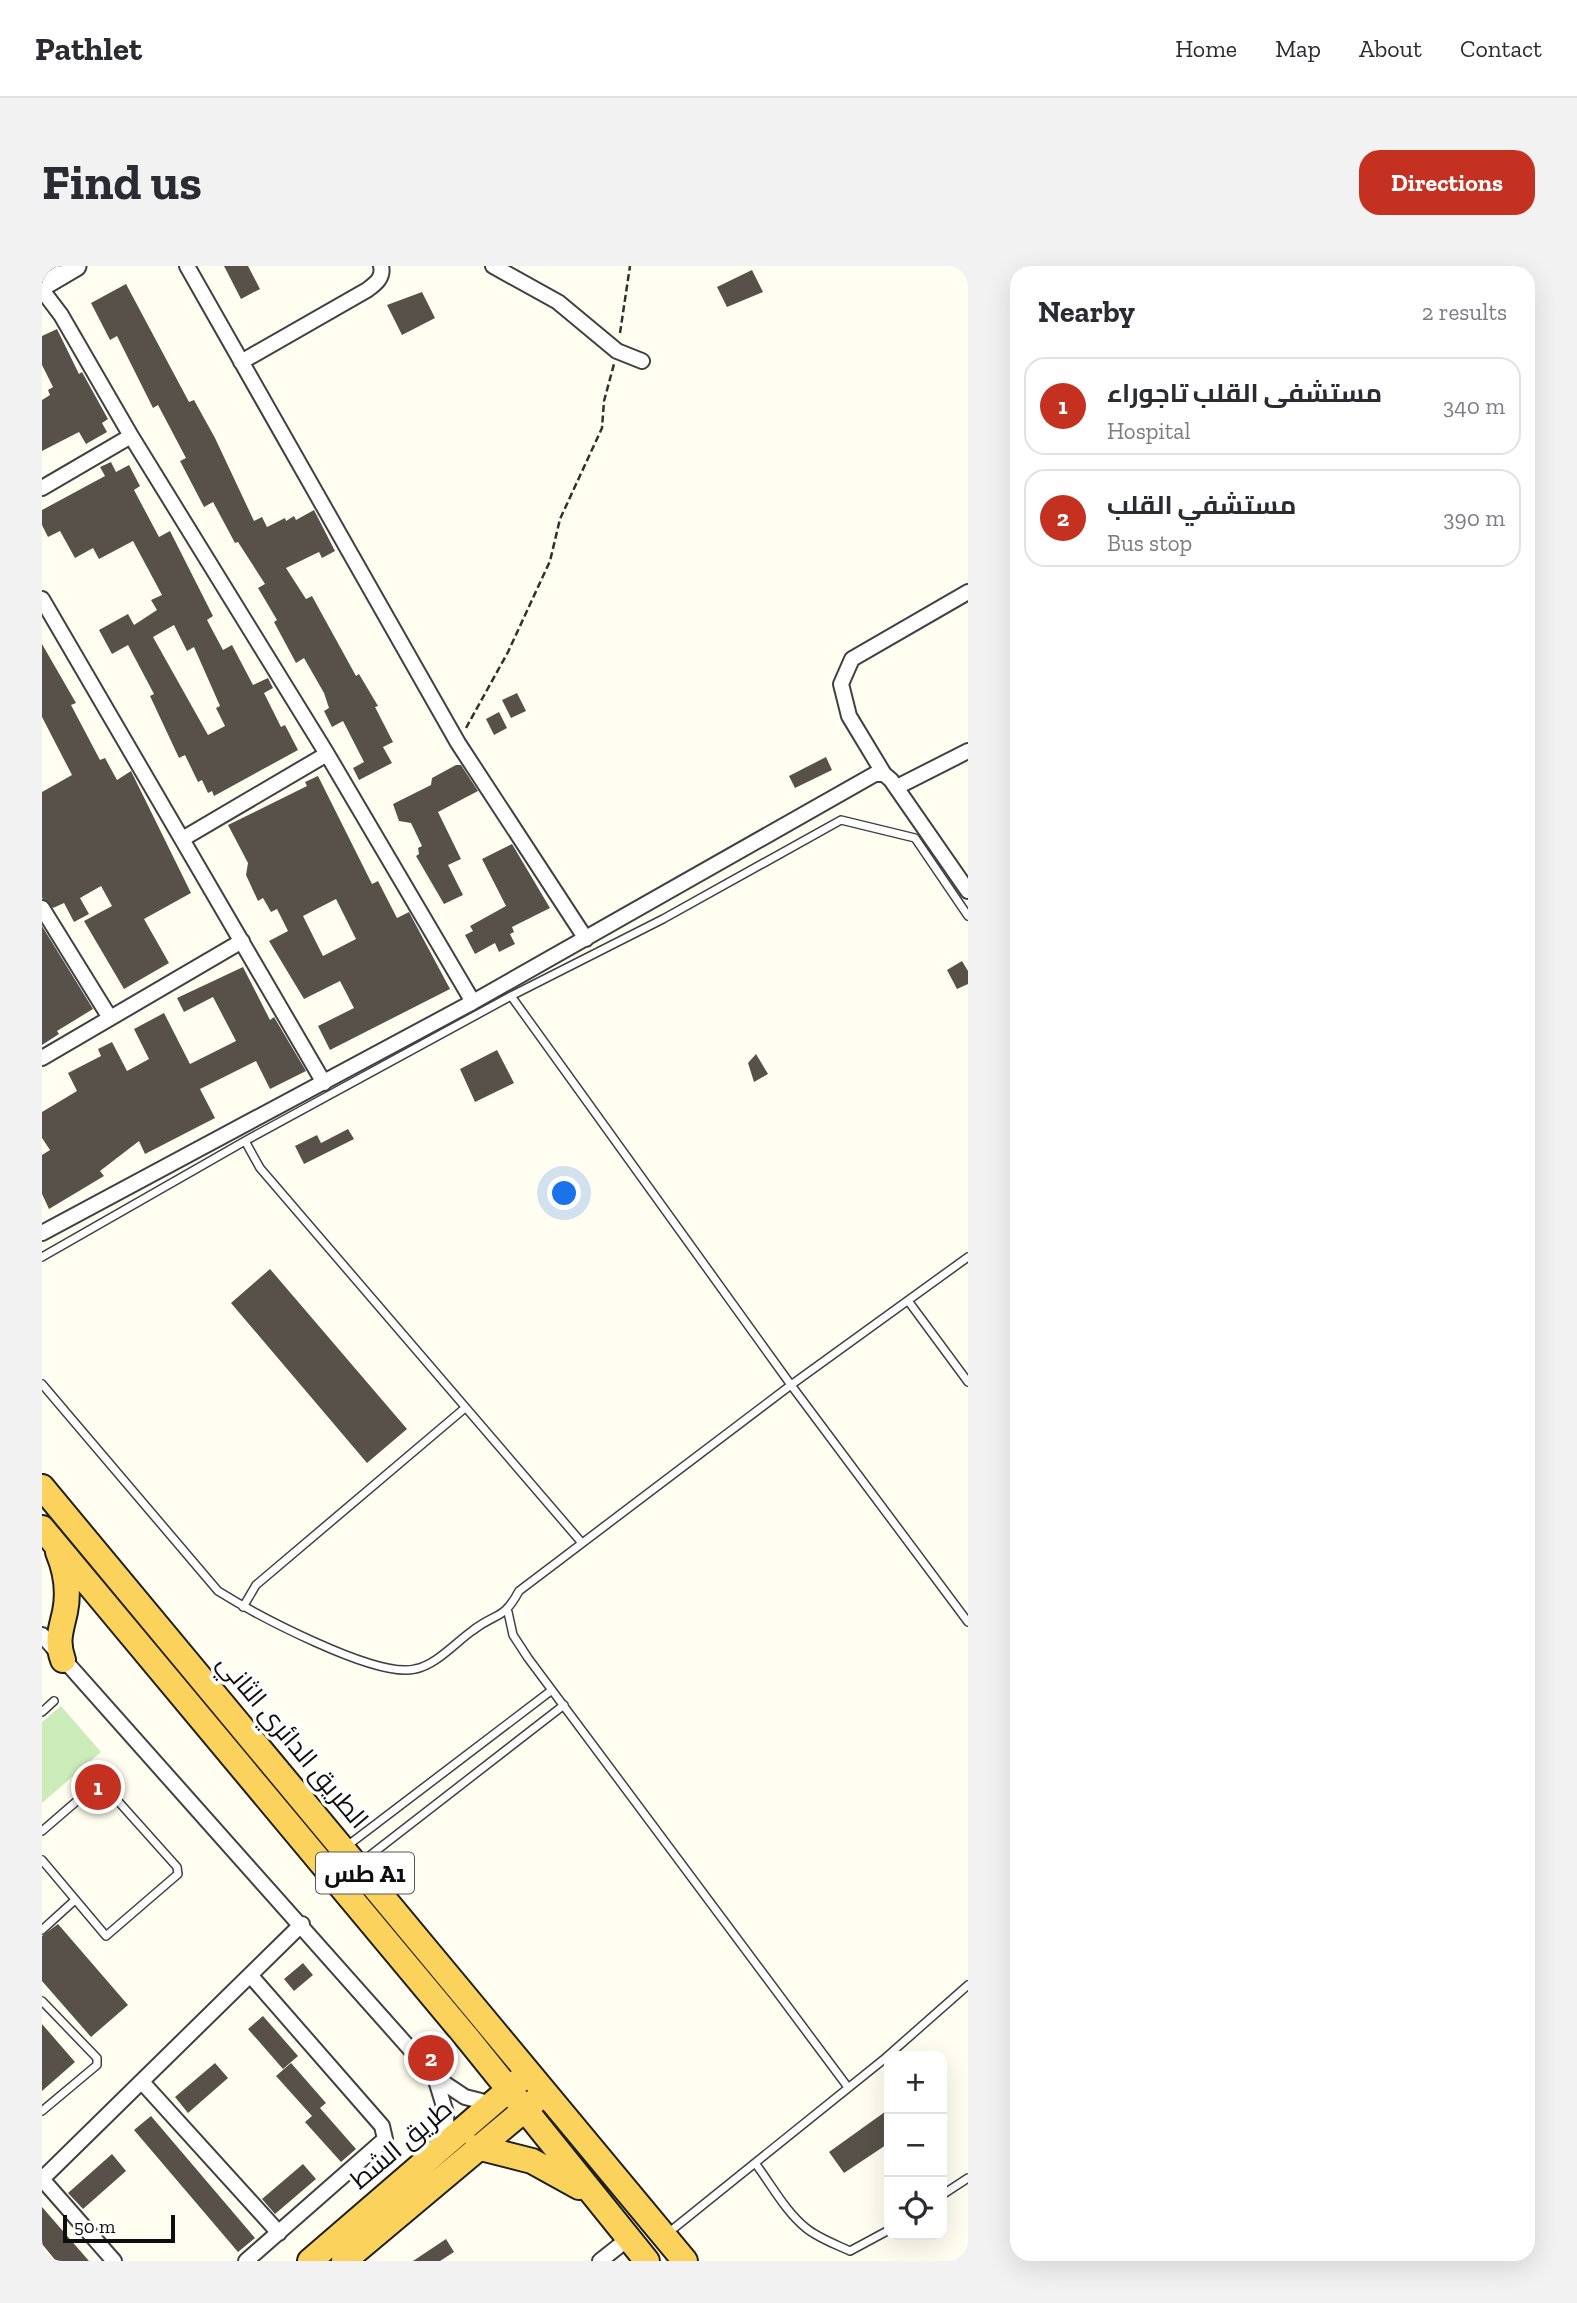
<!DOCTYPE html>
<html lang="en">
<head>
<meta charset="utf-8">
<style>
  body { margin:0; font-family:"Zilla Slab",Cairo,serif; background:#f2f2f3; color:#2b2b33 }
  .controls { position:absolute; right:21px; bottom:21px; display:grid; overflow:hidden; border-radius:14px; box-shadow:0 7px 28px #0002 }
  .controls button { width:63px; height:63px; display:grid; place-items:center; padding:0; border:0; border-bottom:2px solid #e1e1e2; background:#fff; color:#2b2b33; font:35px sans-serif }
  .scale { position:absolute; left:21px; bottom:18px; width:112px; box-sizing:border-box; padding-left:7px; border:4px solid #0e0e0e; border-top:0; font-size:19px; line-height:24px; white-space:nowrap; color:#0e0e0e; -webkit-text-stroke:5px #fff; paint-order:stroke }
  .you { position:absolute; left:523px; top:928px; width:24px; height:24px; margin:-18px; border:5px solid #fff; border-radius:50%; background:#1a73e8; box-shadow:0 0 0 10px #1a73e833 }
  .badge { display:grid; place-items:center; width:46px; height:46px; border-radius:50%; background:#c43121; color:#fff; font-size:23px; font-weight:700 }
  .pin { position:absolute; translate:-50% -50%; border:4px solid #fff; box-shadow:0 2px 7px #0006 }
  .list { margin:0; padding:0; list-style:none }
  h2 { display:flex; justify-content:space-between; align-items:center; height:91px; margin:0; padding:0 28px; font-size:30px }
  h2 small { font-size:23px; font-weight:400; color:#7c7c81 }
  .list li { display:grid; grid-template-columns:46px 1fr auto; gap:21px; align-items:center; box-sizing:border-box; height:98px; margin:0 14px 14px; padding:0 14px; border:2px solid #e1e1e2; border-radius:21px }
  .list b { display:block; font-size:26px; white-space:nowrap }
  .list p { margin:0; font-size:23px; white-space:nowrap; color:#7c7c81 }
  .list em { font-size:23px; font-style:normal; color:#7c7c81 }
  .icon { flex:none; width:38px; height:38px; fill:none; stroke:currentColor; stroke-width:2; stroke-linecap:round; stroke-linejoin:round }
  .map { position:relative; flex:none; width:926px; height:1995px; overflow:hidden; border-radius:21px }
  header { display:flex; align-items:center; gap:42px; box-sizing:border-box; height:98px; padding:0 35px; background:#fff; border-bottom:2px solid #e1e1e2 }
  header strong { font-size:33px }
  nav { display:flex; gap:38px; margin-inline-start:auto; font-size:24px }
  .intro { display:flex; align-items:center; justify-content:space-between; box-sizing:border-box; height:168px; padding:0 42px }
  h1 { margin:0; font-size:49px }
  .button { padding:18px 32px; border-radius:21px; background:#c43121; color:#fff; font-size:24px; font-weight:700 }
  main { display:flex; gap:42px; padding:0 42px }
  aside { flex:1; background:#fff; border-radius:21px; box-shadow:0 7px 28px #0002 }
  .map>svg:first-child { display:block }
</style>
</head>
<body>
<header>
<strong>Pathlet</strong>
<nav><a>Home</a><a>Map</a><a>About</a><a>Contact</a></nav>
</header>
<div class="intro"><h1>Find us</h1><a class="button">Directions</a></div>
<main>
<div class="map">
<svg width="926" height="1995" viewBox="0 0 926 1995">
  <rect width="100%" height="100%" fill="#fffef0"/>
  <!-- green -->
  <path fill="#cbebb8" d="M19,1440L59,1486L0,1537V1456Z"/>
  <!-- building -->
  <path fill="#58514a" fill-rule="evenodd" d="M182,0H206L218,23L199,33Z
    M710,4L721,26L685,41L675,21Z
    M84,18L147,136L152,134L173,172L212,255L220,251L225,261L243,252L244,255L252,250L254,254L272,244L293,285L280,292L277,286L244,302L264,333L270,330L314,410L317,408L336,440L333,441L351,476L341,481L350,497L317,514L311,502L322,496L301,455L290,461L282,445L287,442L282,427L262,392L254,397L232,356L235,354L216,322L223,318L196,276L193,277L171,236L162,241L138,195L144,192L116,139L111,142L75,70L68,74L49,37Z
    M380,26L393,52L360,69L345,39Z
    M15,63L37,108L40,106L66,153L60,157L65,166L44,178L37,166L0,185V134L8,129L6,124L11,121L0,99V70Z
    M69,196L74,206L87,199L98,220L92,224L117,271L128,265L171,350L165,354L181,384L190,379L211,419L226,412L231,422L222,427L239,461L243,459L256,484L172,530L170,525L166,527L160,514L156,516L143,489L137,492L108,430L112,428L86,379L70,388L57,364L86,348L92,359L115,344L109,334L120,329L91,275L57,293L51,282L33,292L18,265L6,271L0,259V244L63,210L58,201ZM132,359L145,385L152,381L178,440L174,442L183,460L166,469L111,371Z
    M0,378L34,437L29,439L58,494L63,492L75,514L89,505L149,627L102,653L127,697L82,723L42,655L70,640L59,620L38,632L47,648L32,656L22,637L11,642L0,632V526L30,509L0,451Z
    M475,427L484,445L469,452L460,434Z
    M457,446L465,462L452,469L444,453Z
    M784,491L790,504L753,522L747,510Z
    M414,499H419L436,525L396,546L419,593L406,599L421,629L402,638L374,590L377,588L376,582L380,580L369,557L357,555L351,538L389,519L390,512Z
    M276,510L330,618L336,615L355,652L367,646L408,723L288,784L276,760L312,742L298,715L262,733L227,675L246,665L235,643L229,646L221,632L216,635L204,609L206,597L186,559L265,520L263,516ZM294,633L314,673L281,690L261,650Z
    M470,578L508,642L470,661L472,666L468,668L473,678L457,686L453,677L433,688L423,669L431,665L428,660L464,640L440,593Z
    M0,660L51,743L15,765L17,768L0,779Z
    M920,695L926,705V718L915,723L905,704Z
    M201,701L228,754L232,751L264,805L228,823L214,795L158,823L173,852L103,888L97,875L58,905L62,910L7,943L0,928V889L8,884L0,872V846L35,825L26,807L59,790L56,783L70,776L85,805L107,793L92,763L122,747L148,798L194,775L171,731L142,746L135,732Z
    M455,784L472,817L433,836L418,803Z
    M714,788L726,808L712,816L706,797Z
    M306,863L312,873L262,898L253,880L275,869L279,877Z
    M228,1003L365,1163L325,1197L189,1037Z
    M16,1658L86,1739L49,1771L0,1715V1670Z
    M261,1697L271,1709L252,1725L242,1713Z
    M221,1750L256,1790L241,1803L206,1763Z
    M0,1758L33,1796L0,1825Z
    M173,1797L186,1812L146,1847L133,1831Z
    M249,1797L284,1837L278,1842L314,1883L299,1896L263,1856L270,1850L234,1810Z
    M847,1843V1877L802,1907L787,1886Z
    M109,1850L213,1972L196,1986L92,1864Z
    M70,1888L84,1905L41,1943L26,1927Z
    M261,1898L274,1913L233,1948L220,1933Z
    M0,1941L47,1995H14L0,1978Z
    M404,1973L412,1986L398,1995H371Z"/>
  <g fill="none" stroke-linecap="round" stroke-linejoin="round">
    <defs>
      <path id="service" d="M469,730L749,1119L926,1356
        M203,875L218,902L540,1277
        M0,991L203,875L469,730L621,653L799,554L873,572L926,650
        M867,1036L926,1116
        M0,1118L176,1325C213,1348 334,1413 373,1403C394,1399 413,1377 430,1365C454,1346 461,1355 477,1325L749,1119L926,991
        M201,1341L214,1319L423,1142
        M466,1346L471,1369L486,1392L805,1820
        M0,1446L12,1435
        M0,1565L58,1515L135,1601L136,1608L64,1670L0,1594
        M305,1580L510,1424
        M317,1598L522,1439
        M0,1664L33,1634
        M0,1735L55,1792V1799L0,1845
        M713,1897C729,1918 743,1945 764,1962C776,1972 793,1978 808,1985L847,1964
        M900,1929L926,1912
        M626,1967L841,1794L926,1719"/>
      <path id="minor" d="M145,0L416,477L544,673
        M451,0L516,36L575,85L600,95
        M0,24L19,49L89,170L285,488L142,572
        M199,96L325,24C333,18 342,12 339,0
        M0,222L89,170
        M0,333L282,817
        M285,488L431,736
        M842,508L807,450L799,418L810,393L926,326
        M855,521L926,485
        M0,642L68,752
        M0,792L200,675
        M0,967L431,736L833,508H842L849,514L926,625
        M0,1369L393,1811L423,1831L439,1835
        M393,1811L404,1847L405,1876
        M100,1816L237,1967
        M0,1913L260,1658
        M0,1913L72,1995
        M204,1995L343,1873L340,1860L209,1710
        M558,1995L587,1972"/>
      <path id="tertiary" d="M0,20L34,0"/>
      <path id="trunk" d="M0,1221L643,1995
        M0,1262L427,1774L605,1995
        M16,1286C24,1305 27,1326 23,1346C19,1364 14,1375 21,1394
        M435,1881L490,1895L537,1921
        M268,1995L479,1813
        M302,1995L494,1834"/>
    </defs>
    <!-- service casing -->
    <use href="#service" stroke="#414141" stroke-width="10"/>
    <!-- minor casing -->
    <use href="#minor" stroke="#414141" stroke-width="18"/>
    <!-- tertiary casing -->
    <use href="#tertiary" stroke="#414141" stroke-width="23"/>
    <!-- trunk casing -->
    <use href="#trunk" stroke="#1f1f1f" stroke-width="28"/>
    <!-- path -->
    <path stroke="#303030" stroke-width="2.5" stroke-dasharray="7 3.5" stroke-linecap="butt" d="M578,67L588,0
      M424,462L466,386L508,295L518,253L560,162L562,135L572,98"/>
    <!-- service -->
    <use href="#service" stroke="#fff" stroke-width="7"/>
    <!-- minor -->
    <use href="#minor" stroke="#fff" stroke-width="14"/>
    <!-- tertiary -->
    <use href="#tertiary" stroke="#fff" stroke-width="19"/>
    <!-- trunk -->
    <use href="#trunk" stroke="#fbd25b" stroke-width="24"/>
  </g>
  <g text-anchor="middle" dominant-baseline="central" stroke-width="7" stroke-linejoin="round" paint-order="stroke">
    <!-- shield labels -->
    <rect fill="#fff" stroke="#565656" stroke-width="2" x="274" y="1586.5" width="98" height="41" rx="5"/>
    <g font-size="24" font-weight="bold" fill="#0e0e0e">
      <text x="323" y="1607">طس A1</text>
    </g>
    <!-- street labels -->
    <g font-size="26" fill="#0e0e0e" stroke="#fff">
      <text transform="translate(251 1475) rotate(50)">الطريق الدائري الثاني</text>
      <text transform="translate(359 1878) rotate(-40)">طريق الشط</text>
    </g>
  </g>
</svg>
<div class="controls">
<button>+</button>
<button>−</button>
<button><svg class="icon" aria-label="locate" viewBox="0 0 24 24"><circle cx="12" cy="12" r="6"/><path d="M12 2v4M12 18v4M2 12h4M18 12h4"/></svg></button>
</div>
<div class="scale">50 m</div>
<div class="you"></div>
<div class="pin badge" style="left:56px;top:1521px">1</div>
<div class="pin badge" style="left:389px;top:1792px">2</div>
</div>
<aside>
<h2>Nearby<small>2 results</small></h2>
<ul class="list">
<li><span class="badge">1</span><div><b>مستشفى القلب تاجوراء</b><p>Hospital</p></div><em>340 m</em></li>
<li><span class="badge">2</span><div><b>مستشفي القلب</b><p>Bus stop</p></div><em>390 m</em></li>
</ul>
</aside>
</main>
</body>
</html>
